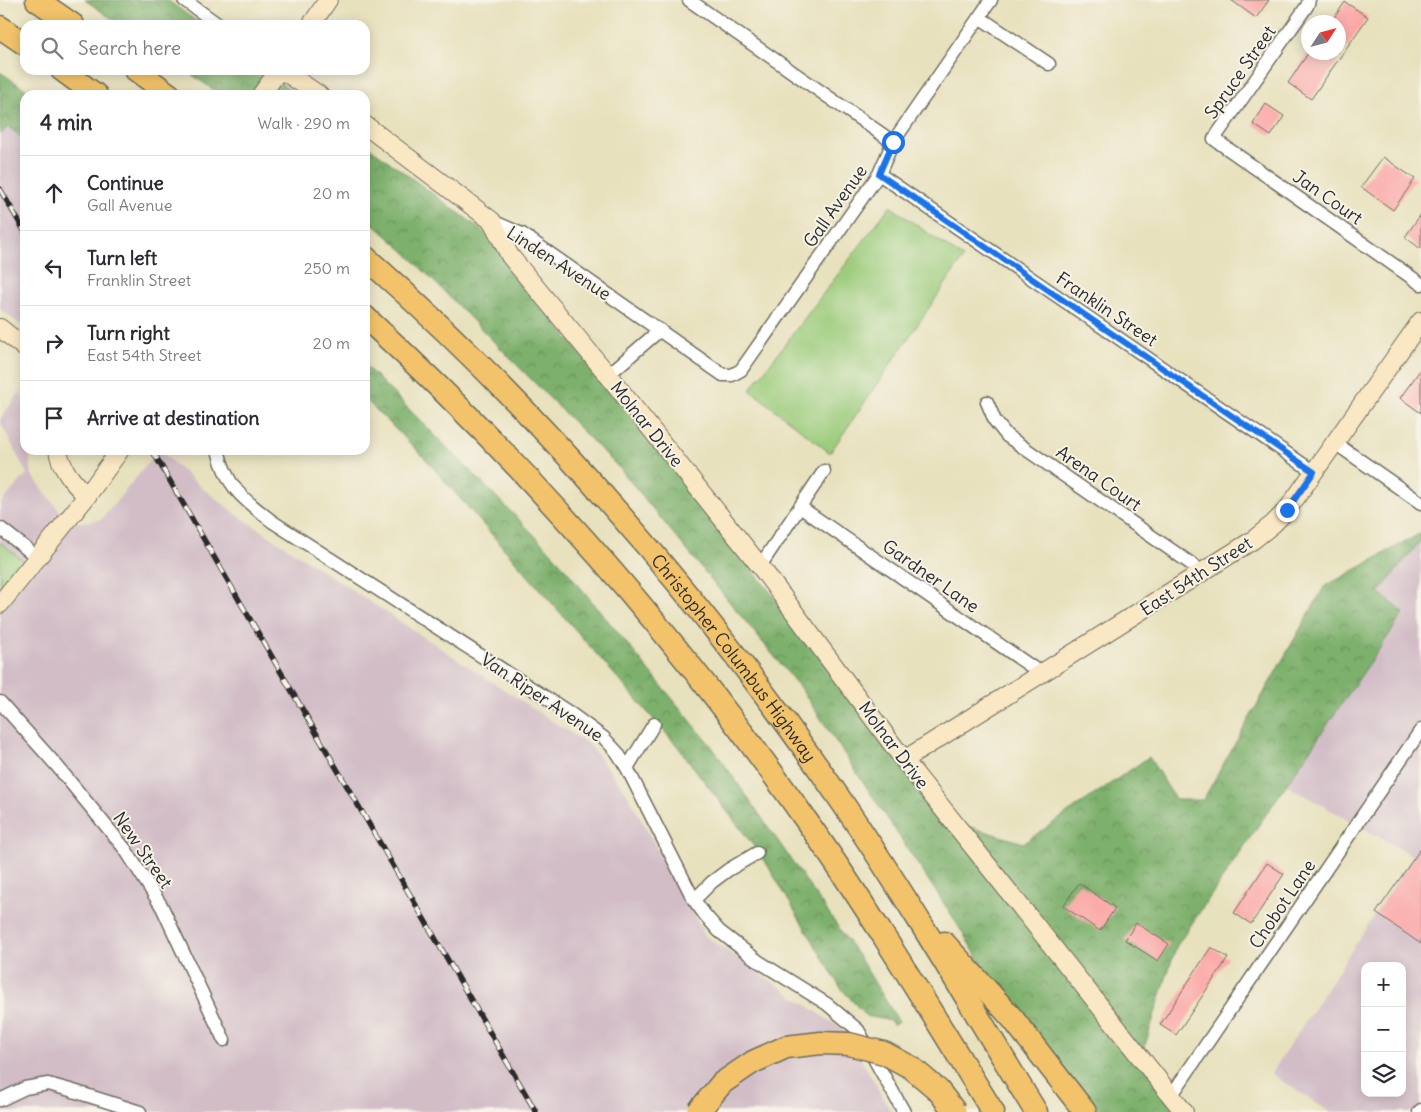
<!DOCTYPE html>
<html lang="en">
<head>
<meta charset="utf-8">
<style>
  body { margin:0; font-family:Delius,sans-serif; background:#f2f2f3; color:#2b2b33 }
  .controls { position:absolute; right:15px; bottom:15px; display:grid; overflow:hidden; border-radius:10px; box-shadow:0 2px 12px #0003 }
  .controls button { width:45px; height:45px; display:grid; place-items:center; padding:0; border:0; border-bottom:1px solid #e1e1e2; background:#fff; color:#2b2b33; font:25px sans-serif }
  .compass { position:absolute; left:1301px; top:15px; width:45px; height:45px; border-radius:50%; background:#fff; box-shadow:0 2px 12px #0003; rotate:54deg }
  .stop { position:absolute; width:15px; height:15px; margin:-11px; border:4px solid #1a73e8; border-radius:50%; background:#fff }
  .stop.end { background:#1a73e8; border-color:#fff; box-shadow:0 1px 5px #0008 }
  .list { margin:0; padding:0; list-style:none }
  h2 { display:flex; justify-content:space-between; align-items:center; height:65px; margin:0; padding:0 20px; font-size:21px }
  h2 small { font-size:16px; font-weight:400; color:#7c7c81 }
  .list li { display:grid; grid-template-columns:32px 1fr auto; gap:15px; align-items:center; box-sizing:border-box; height:75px; padding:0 20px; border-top:1px solid #e1e1e2 }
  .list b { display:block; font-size:19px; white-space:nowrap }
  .list p { margin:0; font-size:16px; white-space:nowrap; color:#7c7c81 }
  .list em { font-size:16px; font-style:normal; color:#7c7c81 }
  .icon { flex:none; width:28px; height:28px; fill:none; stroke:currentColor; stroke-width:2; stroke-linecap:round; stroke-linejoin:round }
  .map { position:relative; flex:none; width:1421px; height:1112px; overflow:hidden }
  .search { position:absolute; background:#fff; box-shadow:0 2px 12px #0003; left:20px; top:20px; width:350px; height:55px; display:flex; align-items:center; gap:12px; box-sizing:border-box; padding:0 18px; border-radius:15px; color:#7c7c81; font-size:19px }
  .panel { position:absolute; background:#fff; box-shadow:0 2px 12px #0003; left:20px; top:90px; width:350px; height:365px; border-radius:15px }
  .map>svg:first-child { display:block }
</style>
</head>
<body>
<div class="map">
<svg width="1421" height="1112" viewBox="0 0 1421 1112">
  <defs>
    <pattern id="forest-crowns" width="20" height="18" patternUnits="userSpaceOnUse" patternTransform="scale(1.25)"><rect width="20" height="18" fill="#7db06c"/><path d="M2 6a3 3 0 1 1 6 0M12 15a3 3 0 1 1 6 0" fill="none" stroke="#678f59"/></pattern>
  </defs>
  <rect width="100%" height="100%" fill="#f7f3e8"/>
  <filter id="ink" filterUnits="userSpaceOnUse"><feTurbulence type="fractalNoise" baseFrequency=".02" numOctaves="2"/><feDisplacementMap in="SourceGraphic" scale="10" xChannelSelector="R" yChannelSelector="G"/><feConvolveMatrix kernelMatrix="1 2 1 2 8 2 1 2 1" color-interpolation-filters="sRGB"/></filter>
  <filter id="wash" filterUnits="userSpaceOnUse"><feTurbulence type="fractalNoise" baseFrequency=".0096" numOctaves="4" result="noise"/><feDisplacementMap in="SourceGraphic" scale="20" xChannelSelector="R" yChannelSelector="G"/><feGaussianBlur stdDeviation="1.12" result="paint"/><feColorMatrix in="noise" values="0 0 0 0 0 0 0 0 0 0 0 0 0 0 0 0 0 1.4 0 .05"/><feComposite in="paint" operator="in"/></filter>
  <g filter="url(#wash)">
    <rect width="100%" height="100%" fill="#e8e1bd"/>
    <!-- industrial -->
    <path fill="#d2bdc7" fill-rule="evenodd" d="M8,126L25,139V328L0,309V134Z
      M20,392L22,394L25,420V450H29L32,475L69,523L101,520L159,450L202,488L239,516L590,746L626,792L705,936L846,1032L891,1112H0V601L29,565L0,542V504L27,474L0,421V419Z
      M1421,540V1112H1330L1271,1074L1413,856L1286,785L1404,614L1379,592ZM1365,966H1402V1093H1365Z"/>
    <!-- green -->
    <path fill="#9ccc7c" stroke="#647c54" d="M890,206L963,258L830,453L750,390Z
      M0,542L29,565L0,601Z"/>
    <!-- forest -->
    <path fill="url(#forest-crowns)" stroke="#546e4c" d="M85,0H167L202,25H121Z
      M185,70H263L297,95H221Z
      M0,72L34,95H25V139L8,127L0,134Z
      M365,144L482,230L953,822L1024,843L1149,757L1176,800H1203L1324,587L1421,533V540L1379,592L1404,613L1286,785L1176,947L1141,1058L1184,1112H1073L951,914L801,689L621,470L403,250L365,217Z
      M365,365L553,554L713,748L859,957L899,1022L893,1025L891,1021L866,1016L840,987L765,861L678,747L422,455L365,399Z"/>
    <g id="blocks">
      <!-- building -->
      <path fill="#fba7a6" d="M1231,0H1269L1256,18Z
        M1345,2L1368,17L1311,99L1288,83L1309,52H1338V22H1331Z
        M1266,104L1284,116L1271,136L1253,124Z
        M1383,157L1415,179L1393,210L1361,187Z
        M1421,214V249L1405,237Z
        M1421,369V413L1400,398Z
        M1421,848V944L1376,913Z
        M1267,863L1284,874L1251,924L1234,913Z
        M1079,883L1115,908L1100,931L1063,906Z
        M1136,923L1169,944L1158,961L1125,940Z
        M1211,947L1228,958L1176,1035L1160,1025Z"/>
    </g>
  </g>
  <g filter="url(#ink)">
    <use href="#blocks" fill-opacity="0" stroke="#6d6b5e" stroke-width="1"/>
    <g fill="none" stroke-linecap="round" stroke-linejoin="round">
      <defs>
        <path id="street" d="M184,0L219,25
          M689,0L893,142
          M1309,0L1307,6L1214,139L1421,284
          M979,17L1049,64
          M879,174L1314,472
          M492,221L522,234L723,375H732L741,370L879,174L893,142L991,0
          M608,375L660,330
          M987,402L995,421L1007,436L1203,572
          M1335,443L1421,503
          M218,450C227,488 243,499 273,522L570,713L604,738L617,752L627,768L694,900L705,915L719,931L758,961L827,1004L858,1030L904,1112
          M800,507L1042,674
          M0,528L37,557
          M760,566L824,471
          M0,702L57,766L125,849L162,907L224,1040
          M627,768L654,724
          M694,900L712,882L728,870L757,853
          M1171,1096L1421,730
          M0,1100L25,1088L48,1084L70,1090L140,1112
          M1419,1112L1421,1110"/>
        <path id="secondary" d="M311,25L328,0
          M282,70L319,95
          M261,95L279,70
          M365,125L492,221L510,256L608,375L760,566L904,760L1184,1112
          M0,328L25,348
          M58,450C61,469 73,483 87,496
          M0,604L87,496L120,450
          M904,760L1253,540L1273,524L1287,510L1421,321"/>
        <g id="highway">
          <path d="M37,0L73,25"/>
          <path d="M0,27L25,44"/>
          <path d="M62,70L96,95"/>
          <path d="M136,70L170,95"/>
          <path id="s1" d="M365,257C547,418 707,605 844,805C912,905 973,1009 1036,1112"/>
          <path d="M365,317C531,469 679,639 808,823C874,917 933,1015 993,1112"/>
          <path d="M944,943L1013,1019L1085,1112"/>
        </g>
      </defs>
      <!-- street casing -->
      <use href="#street" stroke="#6d6b5e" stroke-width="15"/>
      <!-- secondary casing -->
      <use href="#secondary" stroke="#6d6b5e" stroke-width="20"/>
      <!-- highway casing -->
      <use href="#highway" stroke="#6d6b5e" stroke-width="25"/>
      <!-- street -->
      <use href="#street" stroke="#fff" stroke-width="12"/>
      <!-- secondary -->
      <use href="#secondary" stroke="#fae7c3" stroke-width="18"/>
      <!-- highway -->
      <use href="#highway" stroke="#f2c36a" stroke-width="22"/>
      <defs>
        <path id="rail" d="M0,189L25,232
          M152,450L536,1112"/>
      </defs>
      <!-- rail casing -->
      <use href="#rail" stroke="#2b2b2b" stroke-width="5.5"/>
      <!-- rail -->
      <use href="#rail" stroke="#f7f3e8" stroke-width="4" stroke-dasharray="11" stroke-linecap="butt"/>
      <defs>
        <path id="highway-bridge" d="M698,1112L722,1083L753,1062L786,1047L821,1043L849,1044L884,1053L912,1068L938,1090L955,1112"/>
      </defs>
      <!-- highway-bridge casing -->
      <use href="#highway-bridge" stroke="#6d6b5e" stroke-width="25" stroke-linecap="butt"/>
      <!-- highway-bridge -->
      <use href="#highway-bridge" stroke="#f2c36a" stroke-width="22"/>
    </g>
  </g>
  <g fill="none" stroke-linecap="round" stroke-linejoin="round" filter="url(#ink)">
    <!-- route -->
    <path stroke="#1a73e8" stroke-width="6" d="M893,142L879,174L1314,472L1287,510"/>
  </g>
  <g text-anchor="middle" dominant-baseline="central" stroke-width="4" stroke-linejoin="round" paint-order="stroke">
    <!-- street labels -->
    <g font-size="18" fill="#2b2b2b" stroke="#f7f3e8">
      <text transform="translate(1240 72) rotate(-55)">Spruce Street</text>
      <text transform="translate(1328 197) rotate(35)">Jan Court</text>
      <text transform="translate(835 206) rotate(-55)">Gall Avenue</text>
      <text transform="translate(559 263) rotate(33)">Linden Avenue</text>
      <text transform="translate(1107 309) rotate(34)">Franklin Street</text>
      <text transform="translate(647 424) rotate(51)">Molnar Drive</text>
      <text transform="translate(1099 478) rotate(35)">Arena Court</text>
      <text transform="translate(931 576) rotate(35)">Gardner Lane</text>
      <text transform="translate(1196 576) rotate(-33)">East 54th Street</text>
      <text stroke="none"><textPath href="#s1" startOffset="546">Christopher Columbus Highway</textPath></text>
      <text transform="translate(542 697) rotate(34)">Van Riper Avenue</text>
      <text transform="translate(894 745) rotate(53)">Molnar Drive</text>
      <text transform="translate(143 850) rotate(55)">New Street</text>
      <text transform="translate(1282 904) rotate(-56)">Chobot Lane</text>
    </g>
  </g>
</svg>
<div class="controls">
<button>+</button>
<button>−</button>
<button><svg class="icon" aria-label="layers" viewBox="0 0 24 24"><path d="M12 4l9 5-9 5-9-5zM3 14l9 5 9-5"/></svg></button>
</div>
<svg class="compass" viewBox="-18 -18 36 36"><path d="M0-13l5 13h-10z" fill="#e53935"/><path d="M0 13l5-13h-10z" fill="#7c7c81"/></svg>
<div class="stop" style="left:893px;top:142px"></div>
<div class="stop end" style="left:1287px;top:510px"></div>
<div class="search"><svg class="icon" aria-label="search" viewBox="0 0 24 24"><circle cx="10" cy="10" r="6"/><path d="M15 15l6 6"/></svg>Search here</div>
<section class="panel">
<h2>4 min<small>Walk · 290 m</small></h2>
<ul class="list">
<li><svg class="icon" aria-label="ahead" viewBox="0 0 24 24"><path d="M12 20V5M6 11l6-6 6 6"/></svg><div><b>Continue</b><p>Gall Avenue</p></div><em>20 m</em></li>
<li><svg class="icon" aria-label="left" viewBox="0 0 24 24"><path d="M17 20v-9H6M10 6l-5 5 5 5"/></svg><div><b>Turn left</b><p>Franklin Street</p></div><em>250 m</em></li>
<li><svg class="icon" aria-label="right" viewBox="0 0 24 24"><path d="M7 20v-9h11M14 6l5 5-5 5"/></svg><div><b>Turn right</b><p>East 54th Street</p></div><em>20 m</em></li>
<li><svg class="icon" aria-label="arrive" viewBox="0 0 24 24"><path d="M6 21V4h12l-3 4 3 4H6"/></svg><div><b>Arrive at destination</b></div></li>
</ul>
</section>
</div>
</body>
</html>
